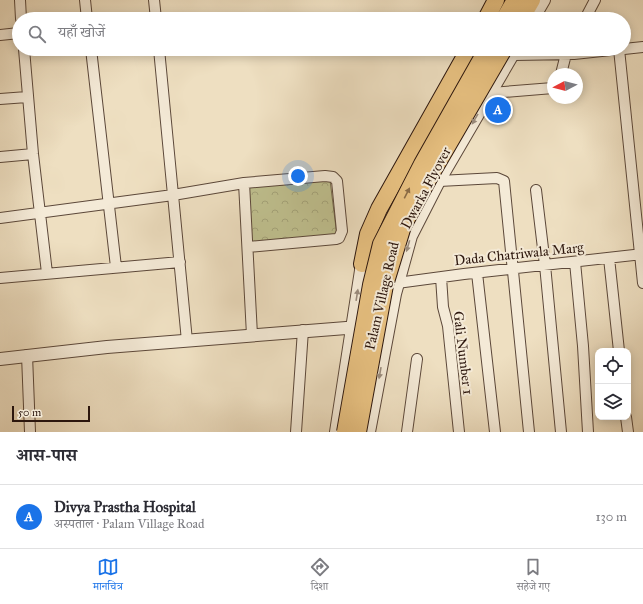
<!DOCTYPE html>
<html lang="hi">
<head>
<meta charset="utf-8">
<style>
  body { margin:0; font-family:"IM FELL Great Primer","Noto Serif Devanagari",serif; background:#f2f2f3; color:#2b2b33 }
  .controls { position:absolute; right:12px; bottom:12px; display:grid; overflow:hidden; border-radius:8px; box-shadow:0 2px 10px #0003 }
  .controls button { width:36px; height:36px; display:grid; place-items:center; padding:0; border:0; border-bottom:1px solid #e1e1e2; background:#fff; color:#2b2b33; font:20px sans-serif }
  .compass { position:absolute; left:547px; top:68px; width:36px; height:36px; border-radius:50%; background:#fff; box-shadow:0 2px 10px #0003; rotate:263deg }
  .scale { position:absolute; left:12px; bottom:10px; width:78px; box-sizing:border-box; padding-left:4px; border:2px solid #2c160d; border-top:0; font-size:11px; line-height:14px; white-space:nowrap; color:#2c160d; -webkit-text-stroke:3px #f4ead7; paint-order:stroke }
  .you { position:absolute; left:298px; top:176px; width:14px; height:14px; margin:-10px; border:3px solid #fff; border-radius:50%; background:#1a73e8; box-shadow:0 0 0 6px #1a73e833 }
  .badge { display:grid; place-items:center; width:26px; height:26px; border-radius:50%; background:#1a73e8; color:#fff; font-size:13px; font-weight:700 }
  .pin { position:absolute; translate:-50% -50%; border:2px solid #fff; box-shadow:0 1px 4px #0006 }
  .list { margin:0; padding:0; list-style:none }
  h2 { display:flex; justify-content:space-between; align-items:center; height:52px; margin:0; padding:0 16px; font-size:17px }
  h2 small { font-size:13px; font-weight:400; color:#7c7c81 }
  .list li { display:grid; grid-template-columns:26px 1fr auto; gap:12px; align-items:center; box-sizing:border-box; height:64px; padding:0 16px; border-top:1px solid #e1e1e2 }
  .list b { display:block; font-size:15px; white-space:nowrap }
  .list p { margin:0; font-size:13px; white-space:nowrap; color:#7c7c81 }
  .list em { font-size:13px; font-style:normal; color:#7c7c81 }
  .icon { flex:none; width:22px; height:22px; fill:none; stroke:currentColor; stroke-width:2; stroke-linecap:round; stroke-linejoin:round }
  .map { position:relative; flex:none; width:643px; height:432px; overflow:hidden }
  .search { position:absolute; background:#fff; box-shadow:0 2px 10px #0003; left:12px; right:12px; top:12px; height:44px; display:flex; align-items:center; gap:10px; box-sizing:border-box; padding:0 14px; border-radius:22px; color:#7c7c81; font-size:15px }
  .sheet { height:116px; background:#fff }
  nav { display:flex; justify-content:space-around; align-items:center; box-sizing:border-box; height:56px; border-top:1px solid #e1e1e2; background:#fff; font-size:11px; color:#7c7c81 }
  nav a { display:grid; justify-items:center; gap:2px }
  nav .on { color:#1a73e8 }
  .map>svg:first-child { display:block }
</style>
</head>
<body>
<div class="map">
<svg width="643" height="432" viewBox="0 0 643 432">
  <defs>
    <pattern id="park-crowns" width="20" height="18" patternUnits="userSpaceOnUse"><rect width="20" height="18" fill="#bfc08f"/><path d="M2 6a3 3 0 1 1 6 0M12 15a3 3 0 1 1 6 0" fill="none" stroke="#a4a47a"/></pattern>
  </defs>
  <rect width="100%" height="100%" fill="#eedfc1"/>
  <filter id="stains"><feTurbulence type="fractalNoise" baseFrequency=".005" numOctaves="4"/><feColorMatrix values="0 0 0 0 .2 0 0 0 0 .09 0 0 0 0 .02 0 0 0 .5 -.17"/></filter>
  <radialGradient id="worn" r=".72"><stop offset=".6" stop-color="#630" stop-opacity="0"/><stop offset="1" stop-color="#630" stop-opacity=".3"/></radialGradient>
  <!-- park -->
  <path fill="url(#park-crowns)" stroke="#766b4e" d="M330,180L337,236L250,244L248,187Z"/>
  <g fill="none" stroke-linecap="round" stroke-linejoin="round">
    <defs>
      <path id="minor" d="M20,0L21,19
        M85,0L87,19
        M154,0L156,19
        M585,19L595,0
        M0,35L19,33
        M24,49L33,154L47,273
        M91,49L116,267
        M159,49L187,341
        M619,49L643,283
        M624,49L643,47
        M513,55L574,54L620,49
        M561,74L566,54L569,49
        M491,93L553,88
        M0,99L27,97
        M0,157L33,154
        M439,181L497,178L504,181L529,432
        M244,183L325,176L333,177L337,181L342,231L339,238L336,239L248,247
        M536,190L545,265L561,432
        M0,218L173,195L244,183L252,335
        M609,258L619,351
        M575,262L583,346L588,432
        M477,273L495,432
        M441,277L443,307L448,326L459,432
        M0,278L180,262
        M397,283L464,274L643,254
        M27,355L30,432
        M626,417L628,432
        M296,432L303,330
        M407,432L417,359"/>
      <path id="tertiary" d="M533,19L544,0
        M0,359L107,347L359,327
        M336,432L362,264L366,256
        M369,432L395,294L411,236L439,181L516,49"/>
      <path id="primary" d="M486,19L496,0
        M504,19L515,0
        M521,19L532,0
        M362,264L368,234L379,209L469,49"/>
    </defs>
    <!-- minor casing -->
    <use href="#minor" stroke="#5c483a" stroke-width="12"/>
    <!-- tertiary casing -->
    <use href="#tertiary" stroke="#5c483a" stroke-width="14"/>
    <!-- primary casing -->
    <use href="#primary" stroke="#2c160d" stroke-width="18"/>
    <!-- minor -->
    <use href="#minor" stroke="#f4ead7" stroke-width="10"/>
    <!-- tertiary -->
    <use href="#tertiary" stroke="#f4ead7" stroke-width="12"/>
    <!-- primary -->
    <use href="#primary" stroke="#e7c080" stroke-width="16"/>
    <defs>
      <path id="primary-bridge" d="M345,432L371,285L381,244L422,164L487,49
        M358,432L385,285L403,226L433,171L504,49"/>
    </defs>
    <!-- primary-bridge casing -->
    <use href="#primary-bridge" stroke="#2c160d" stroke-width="18" stroke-linecap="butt"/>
    <!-- primary-bridge -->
    <use href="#primary-bridge" stroke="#e7c080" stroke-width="16"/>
  </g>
  <!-- one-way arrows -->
  <defs><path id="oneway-solid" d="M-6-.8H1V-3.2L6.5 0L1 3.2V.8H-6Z"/></defs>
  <g fill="#9a8b7c">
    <use href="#oneway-solid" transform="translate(475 119) rotate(120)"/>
    <use href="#oneway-solid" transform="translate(408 246) rotate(106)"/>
    <use href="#oneway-solid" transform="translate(357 295) rotate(-81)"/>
    <use href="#oneway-solid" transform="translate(380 373) rotate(100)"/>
  </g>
  <use fill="#8a6b46" href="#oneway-solid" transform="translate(407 193) rotate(-63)"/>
  <g text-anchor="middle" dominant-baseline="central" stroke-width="4" stroke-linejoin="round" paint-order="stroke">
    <!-- street labels -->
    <g font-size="14" fill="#2c160d" stroke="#f4ead7">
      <text transform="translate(426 188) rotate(-62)">Dwarka Flyover</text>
      <text transform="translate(519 254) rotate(-6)">Dada Chatriwala Marg</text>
      <text transform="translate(382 296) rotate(-77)">Palam Village Road</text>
      <text transform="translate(463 353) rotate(83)">Gali Number 1</text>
    </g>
  </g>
  <rect width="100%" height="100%" filter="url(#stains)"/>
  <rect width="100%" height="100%" fill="url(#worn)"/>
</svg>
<div class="controls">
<button><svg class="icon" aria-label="locate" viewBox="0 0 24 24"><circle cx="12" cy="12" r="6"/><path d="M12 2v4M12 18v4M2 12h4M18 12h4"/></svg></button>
<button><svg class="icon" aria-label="layers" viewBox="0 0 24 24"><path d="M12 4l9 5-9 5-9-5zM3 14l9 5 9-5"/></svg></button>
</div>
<svg class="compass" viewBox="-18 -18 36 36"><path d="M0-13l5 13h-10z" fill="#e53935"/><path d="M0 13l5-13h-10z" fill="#7c7c81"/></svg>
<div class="scale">50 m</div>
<div class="you"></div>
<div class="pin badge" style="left:498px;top:110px">A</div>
<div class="search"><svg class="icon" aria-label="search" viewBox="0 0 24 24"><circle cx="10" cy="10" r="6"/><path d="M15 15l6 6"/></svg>यहाँ खोजें</div>
</div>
<section class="sheet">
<h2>आस-पास<small></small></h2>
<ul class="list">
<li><span class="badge">A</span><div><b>Divya Prastha Hospital</b><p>अस्पताल · Palam Village Road</p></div><em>130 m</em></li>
</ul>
</section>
<nav>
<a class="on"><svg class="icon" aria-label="map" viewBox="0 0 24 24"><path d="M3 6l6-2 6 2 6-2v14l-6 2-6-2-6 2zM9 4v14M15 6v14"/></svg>मानचित्र</a>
<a><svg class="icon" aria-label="directions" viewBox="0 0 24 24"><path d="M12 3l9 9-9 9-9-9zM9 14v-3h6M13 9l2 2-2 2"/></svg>दिशा</a>
<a><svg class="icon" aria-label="saved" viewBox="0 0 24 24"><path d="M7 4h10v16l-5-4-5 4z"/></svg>सहेजे गए</a>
</nav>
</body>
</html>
